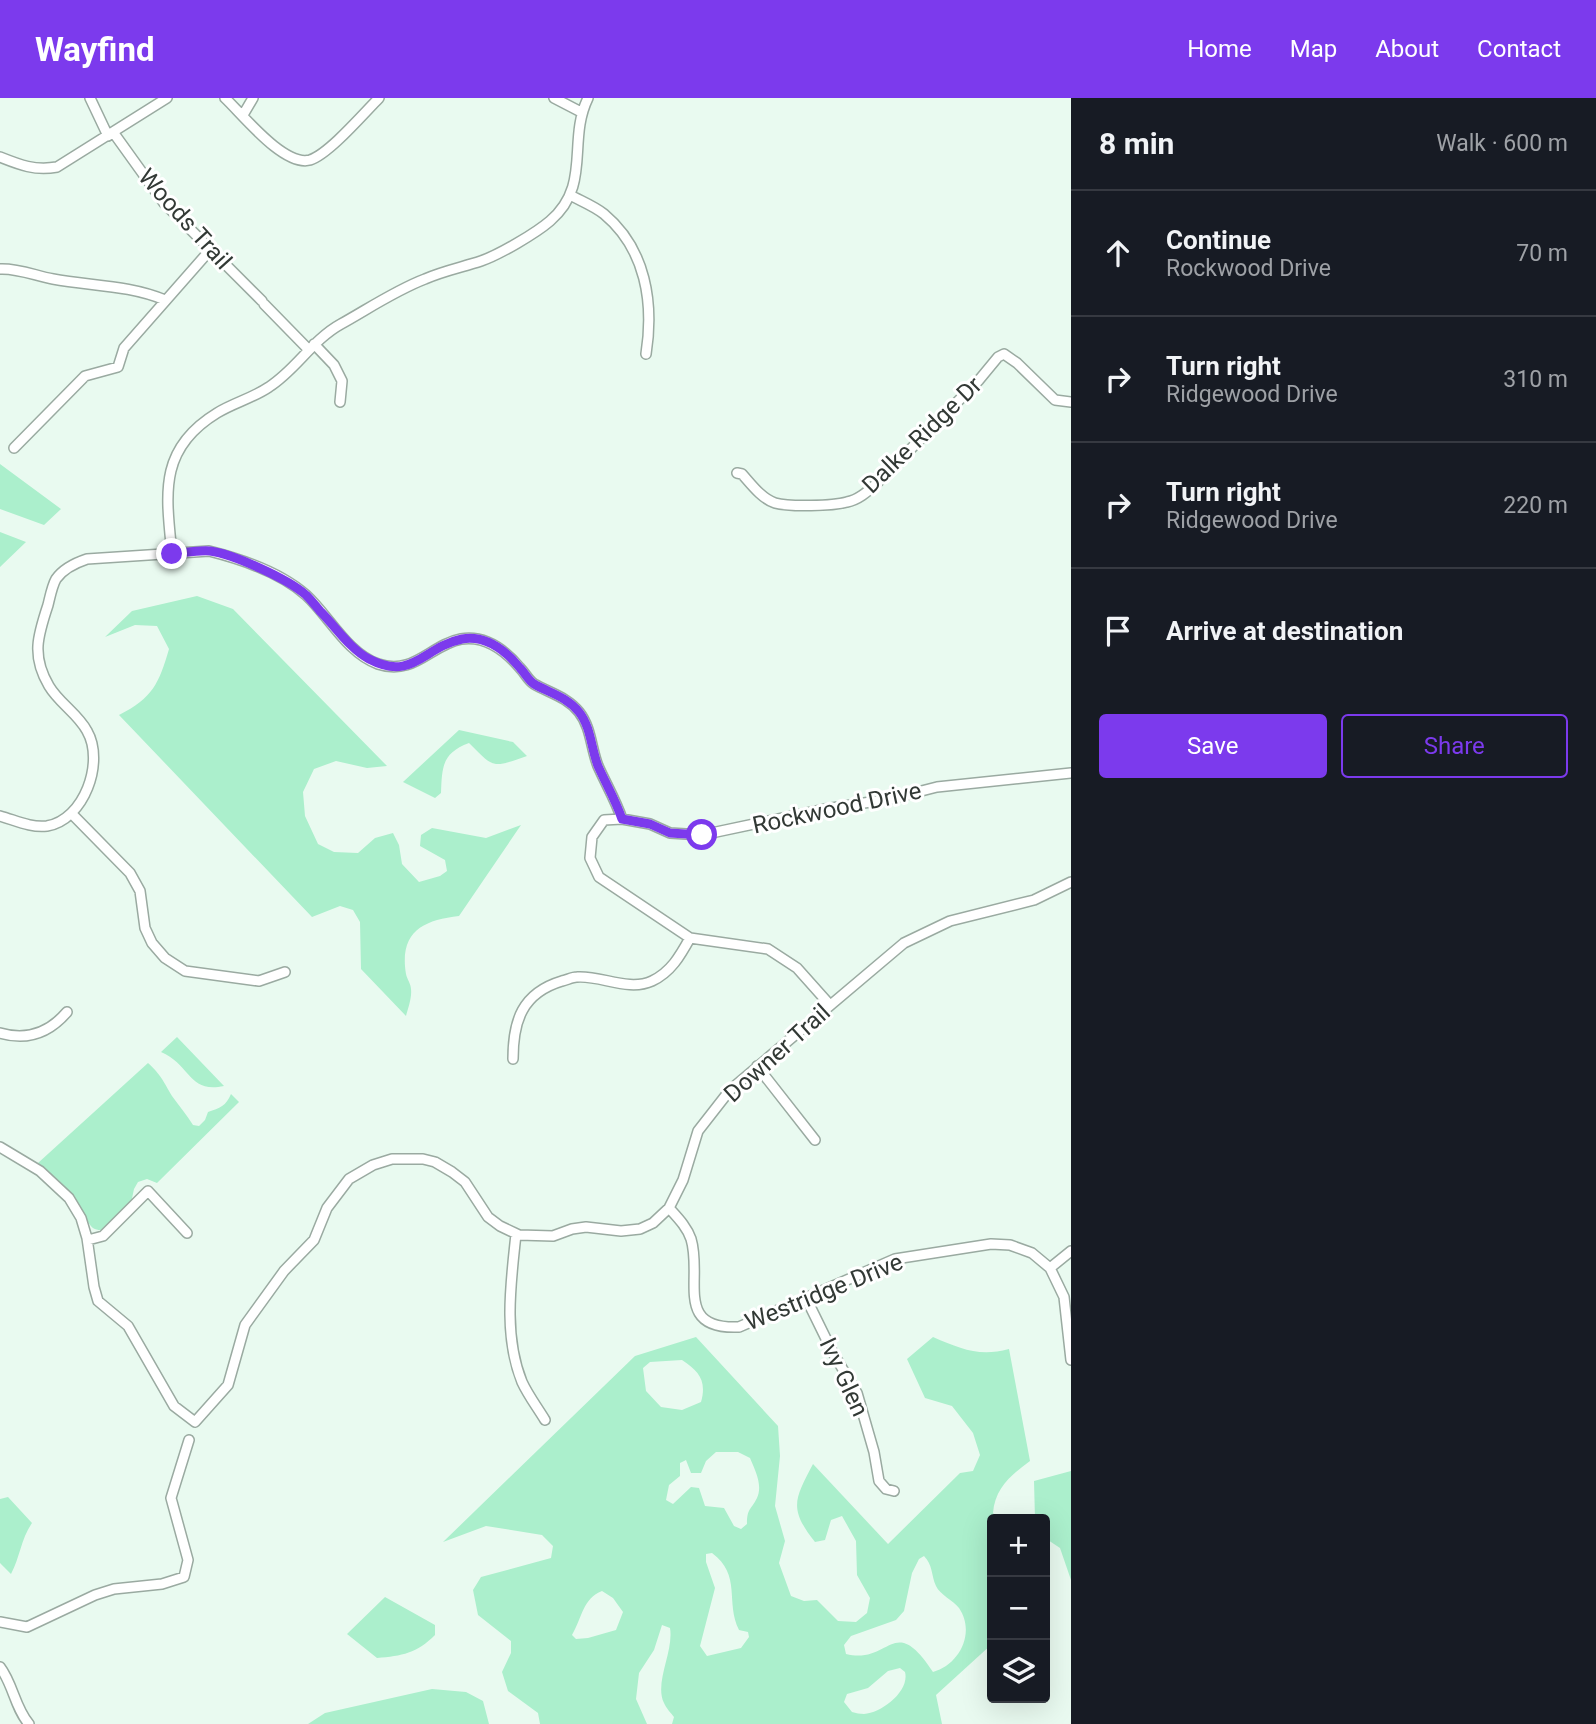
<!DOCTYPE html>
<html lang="en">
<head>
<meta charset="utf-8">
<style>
  body { margin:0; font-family:Roboto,sans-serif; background:#242831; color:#f1f3f6 }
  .controls { position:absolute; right:21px; bottom:21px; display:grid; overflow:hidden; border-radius:7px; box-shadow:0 7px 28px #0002 }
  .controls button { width:63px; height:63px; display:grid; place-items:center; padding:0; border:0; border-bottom:2px solid #363941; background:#171b24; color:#f1f3f6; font:35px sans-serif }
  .stop { position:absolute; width:21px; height:21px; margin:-16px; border:5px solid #7c3aed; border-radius:50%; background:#fff }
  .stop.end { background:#7c3aed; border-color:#fff; box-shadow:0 2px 7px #0008 }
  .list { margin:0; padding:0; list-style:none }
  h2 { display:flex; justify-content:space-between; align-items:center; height:91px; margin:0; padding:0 28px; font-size:30px }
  h2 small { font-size:23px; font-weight:400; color:#9ea1a6 }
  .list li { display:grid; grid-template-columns:46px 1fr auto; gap:21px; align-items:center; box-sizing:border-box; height:126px; padding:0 28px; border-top:2px solid #363941 }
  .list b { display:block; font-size:26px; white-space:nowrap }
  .list p { margin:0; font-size:23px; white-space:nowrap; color:#9ea1a6 }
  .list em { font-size:23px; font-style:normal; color:#9ea1a6 }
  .actions { display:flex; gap:14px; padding:21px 28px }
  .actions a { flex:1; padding:16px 0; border:2px solid #7c3aed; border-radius:7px; text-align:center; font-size:24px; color:#7c3aed }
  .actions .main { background:#7c3aed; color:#fff }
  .icon { flex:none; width:38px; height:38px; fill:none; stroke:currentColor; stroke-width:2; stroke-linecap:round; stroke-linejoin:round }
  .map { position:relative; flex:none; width:1071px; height:1626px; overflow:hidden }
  header { display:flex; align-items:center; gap:42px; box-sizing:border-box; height:98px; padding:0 35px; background:#7c3aed; color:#fff }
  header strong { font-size:33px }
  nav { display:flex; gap:38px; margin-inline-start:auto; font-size:24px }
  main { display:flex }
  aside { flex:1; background:#171b24 }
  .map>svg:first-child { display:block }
</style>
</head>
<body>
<header>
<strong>Wayfind</strong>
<nav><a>Home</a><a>Map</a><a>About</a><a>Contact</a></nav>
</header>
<main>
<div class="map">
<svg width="1071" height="1626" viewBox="0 0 1071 1626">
  <rect width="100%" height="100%" fill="#e9faf0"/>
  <!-- green -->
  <path fill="#abefcc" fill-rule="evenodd" d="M0,366L61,411L44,427L0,411Z
    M0,434L26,444L0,469Z
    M197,498L233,511L387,668L367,670L336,663L314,671L303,694L305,718L318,746L334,754L358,755L375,740L393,735L399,747L402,766L419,784L440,778L447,773L445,762L420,748L421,737L432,730L486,740L521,727L459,818C423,822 399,834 406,876C407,881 411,886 411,891C412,900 408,910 406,918L361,871L360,824L353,812L340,808L312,819L119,617C153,600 159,585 169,551L157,528L135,527L105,539L132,513Z
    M459,632L513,644L527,658C492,670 495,671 469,645C442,655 442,669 441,695L435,700L403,684Z
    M177,939L224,988C189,996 191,967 161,954Z
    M148,965C162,978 163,983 172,998C179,1008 187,1017 193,1027L199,1028L205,1022L208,1014C220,1010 226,1008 231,996L239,1004L157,1085L147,1081L138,1084L134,1091L131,1105L101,1132C94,1132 92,1130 88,1124C71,1095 66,1087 38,1065Z
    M696,1239L778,1328L780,1358L775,1408L785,1443L779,1465L791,1498L804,1503L817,1502L838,1523L856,1524L867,1515L870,1500L857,1477L856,1443L842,1418L831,1422L825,1442L815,1444C788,1410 795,1401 813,1366L888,1446L960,1375L973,1373L980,1357L973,1335L952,1308L925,1300L907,1261L933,1239C961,1251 979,1259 1009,1251L1030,1363C1011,1377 995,1390 993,1415L998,1421H992V1546L936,1597L942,1626H672L674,1619C671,1615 666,1610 664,1605C654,1585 674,1553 670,1530L662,1527L654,1552L639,1575L636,1601L647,1626H540L538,1615L508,1593L502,1574L511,1555V1543L478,1517L473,1492L481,1479L551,1460L553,1448L542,1437L486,1428L443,1444L635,1258ZM682,1262C699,1273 707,1283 701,1304L682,1312L661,1309L646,1293L643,1270L650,1264ZM716,1354H738L750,1360C755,1372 763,1387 757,1400C751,1412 747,1410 747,1426L741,1431L734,1428L724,1410L705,1408L699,1390L691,1389L673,1406L666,1402L669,1387L680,1378V1365L686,1362L691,1375H701L706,1363ZM712,1455C742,1477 725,1504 739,1532L748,1534L749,1539L741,1550L707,1558L700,1548L715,1490L706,1464V1456ZM924,1458C933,1467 931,1477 936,1488C940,1497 953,1502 959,1510C976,1535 959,1567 933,1574C893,1513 891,1567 846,1556L844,1547L851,1538L896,1522L904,1513L912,1475L919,1461ZM602,1493L613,1500L623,1514L616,1532L588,1540L576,1541L572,1537C582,1520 583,1500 602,1493ZM900,1570L905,1574C910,1593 882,1615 864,1616C860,1616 856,1615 852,1614L844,1604L847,1596L868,1590L888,1573Z
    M1071,1373V1482L1060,1450L1045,1440V1421H1035L1034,1383Z
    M8,1399L32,1425C21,1441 20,1459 11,1476L0,1465V1401Z
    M385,1499L435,1527V1537C417,1555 402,1558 377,1560L347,1536Z
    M432,1591L466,1594L483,1603L489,1626H308L325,1615Z"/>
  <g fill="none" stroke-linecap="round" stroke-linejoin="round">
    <defs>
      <path id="street" d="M90,0L108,38
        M225,0C243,17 284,69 310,62C329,56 364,15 379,0
        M554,0L581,14
        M243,17L253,0
        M113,34L164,105L262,203
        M0,59C20,67 35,73 57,69L167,0
        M570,97C581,103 594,108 604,116C646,151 654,205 646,256
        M0,171C18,170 36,178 53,181C91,188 129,187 165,202
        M264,206L308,251
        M314,246L334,267L342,283L340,304
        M14,350L85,278L118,269L124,250L211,151
        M737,375L742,376C751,386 762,401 775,405C789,409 833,408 847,404C858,402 867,394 875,387L979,282L998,259L1004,256L1017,265L1055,302L1071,304
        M172,456C166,396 158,351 217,315C233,305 253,300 269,289C296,272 312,242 341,226C368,211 396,192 425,181C443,173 463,169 481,163C499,157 536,135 550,123C592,87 567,43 588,0
        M72,716L130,775L140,793L145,830L152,845L165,860L185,873L259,883L285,874
        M0,718C15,722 30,730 47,728C84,722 105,664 87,633C78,616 59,605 49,588C31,558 38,537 48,507C50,499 52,488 56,481C63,471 75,465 87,461L209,453C241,461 281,475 306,497C329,518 347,555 378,566C414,578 430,547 461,541C486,537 505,552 520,570C525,575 528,582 534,586C550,595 567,599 579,614C591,629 591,650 598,668C606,686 616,703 622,721
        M830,907L797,870L768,851L690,840L599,779L590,760L592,739L604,722L622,721L650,726L670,735L702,737L825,711L890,701L937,689L1071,675
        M0,935C27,943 49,935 67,914
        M513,961C513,923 522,895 562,883C567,882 572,879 577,879C601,877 628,894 652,883C671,874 680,858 690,840
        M757,968L815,1042
        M0,1049L40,1073L69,1100L81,1120L87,1140L94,1189L98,1203L128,1228L174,1308L195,1324L228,1287L245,1227L284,1173L314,1142L327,1110L349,1081L373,1067L392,1061H423L435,1064L452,1074L465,1084L488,1119L500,1128L519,1137L553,1138L572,1131L586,1129L621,1133L640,1131L653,1125L669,1110L683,1082L698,1033L730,992L904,845L950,823L1034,802L1071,784
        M669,1110C678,1120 687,1129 691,1141C703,1180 673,1232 739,1229L895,1161L991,1146L1010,1147L1032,1155L1050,1170L1064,1199L1071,1262
        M516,1136C511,1184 503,1237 522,1284C528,1297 537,1309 545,1322
        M88,1142L103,1138L148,1093L187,1135
        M1050,1170L1071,1153
        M806,1200L833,1255L857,1295L874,1354L879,1383L886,1391L894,1393
        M0,1524L27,1529L95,1497L114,1491L162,1486L184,1479L188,1462L171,1400L189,1342
        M0,1569C13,1586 15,1610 29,1626"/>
    </defs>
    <!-- street casing -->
    <use href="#street" stroke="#9aaaa1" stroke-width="12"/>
    <!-- street -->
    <use href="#street" stroke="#fff" stroke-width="9"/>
  </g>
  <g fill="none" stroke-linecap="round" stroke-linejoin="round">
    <!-- route -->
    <path stroke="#7c3aed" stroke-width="9" d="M172,456C184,455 198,452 210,453C233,456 288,481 306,497C311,502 315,507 320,513C335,528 350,551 369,561C413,584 423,549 462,541C486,537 506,553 520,570C525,575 528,582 534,586C550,595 567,599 579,614C591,629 591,650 598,668C606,686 616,703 622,721L650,726L670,735L702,737"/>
  </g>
  <g text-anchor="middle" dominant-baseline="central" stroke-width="6" stroke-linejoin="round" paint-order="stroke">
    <!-- street labels -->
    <g font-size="24" fill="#323935" stroke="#fff">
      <text transform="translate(185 121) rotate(48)">Woods Trail</text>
      <text transform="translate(922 337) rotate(-44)">Dalke Ridge Dr</text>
      <text transform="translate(837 710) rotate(-12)">Rockwood Drive</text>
      <text transform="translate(777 955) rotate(-42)">Downer Trail</text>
      <text transform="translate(824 1194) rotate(-22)">Westridge Drive</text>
      <text transform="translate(844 1279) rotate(65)">Ivy Glen</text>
    </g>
  </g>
</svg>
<div class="controls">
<button>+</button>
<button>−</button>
<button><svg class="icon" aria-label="layers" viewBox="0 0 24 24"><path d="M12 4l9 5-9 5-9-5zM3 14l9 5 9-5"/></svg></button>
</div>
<div class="stop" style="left:702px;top:737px"></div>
<div class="stop end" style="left:172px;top:456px"></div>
</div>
<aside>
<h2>8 min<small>Walk · 600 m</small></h2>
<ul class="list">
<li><svg class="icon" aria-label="ahead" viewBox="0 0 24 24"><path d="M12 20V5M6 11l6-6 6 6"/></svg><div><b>Continue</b><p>Rockwood Drive</p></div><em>70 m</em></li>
<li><svg class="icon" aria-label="right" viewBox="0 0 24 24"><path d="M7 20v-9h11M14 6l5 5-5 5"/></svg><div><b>Turn right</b><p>Ridgewood Drive</p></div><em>310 m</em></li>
<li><svg class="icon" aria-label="right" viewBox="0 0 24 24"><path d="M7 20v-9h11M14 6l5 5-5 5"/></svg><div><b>Turn right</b><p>Ridgewood Drive</p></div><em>220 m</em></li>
<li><svg class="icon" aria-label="arrive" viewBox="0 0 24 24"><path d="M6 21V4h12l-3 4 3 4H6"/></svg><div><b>Arrive at destination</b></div></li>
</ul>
<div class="actions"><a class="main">Save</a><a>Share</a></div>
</aside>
</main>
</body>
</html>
